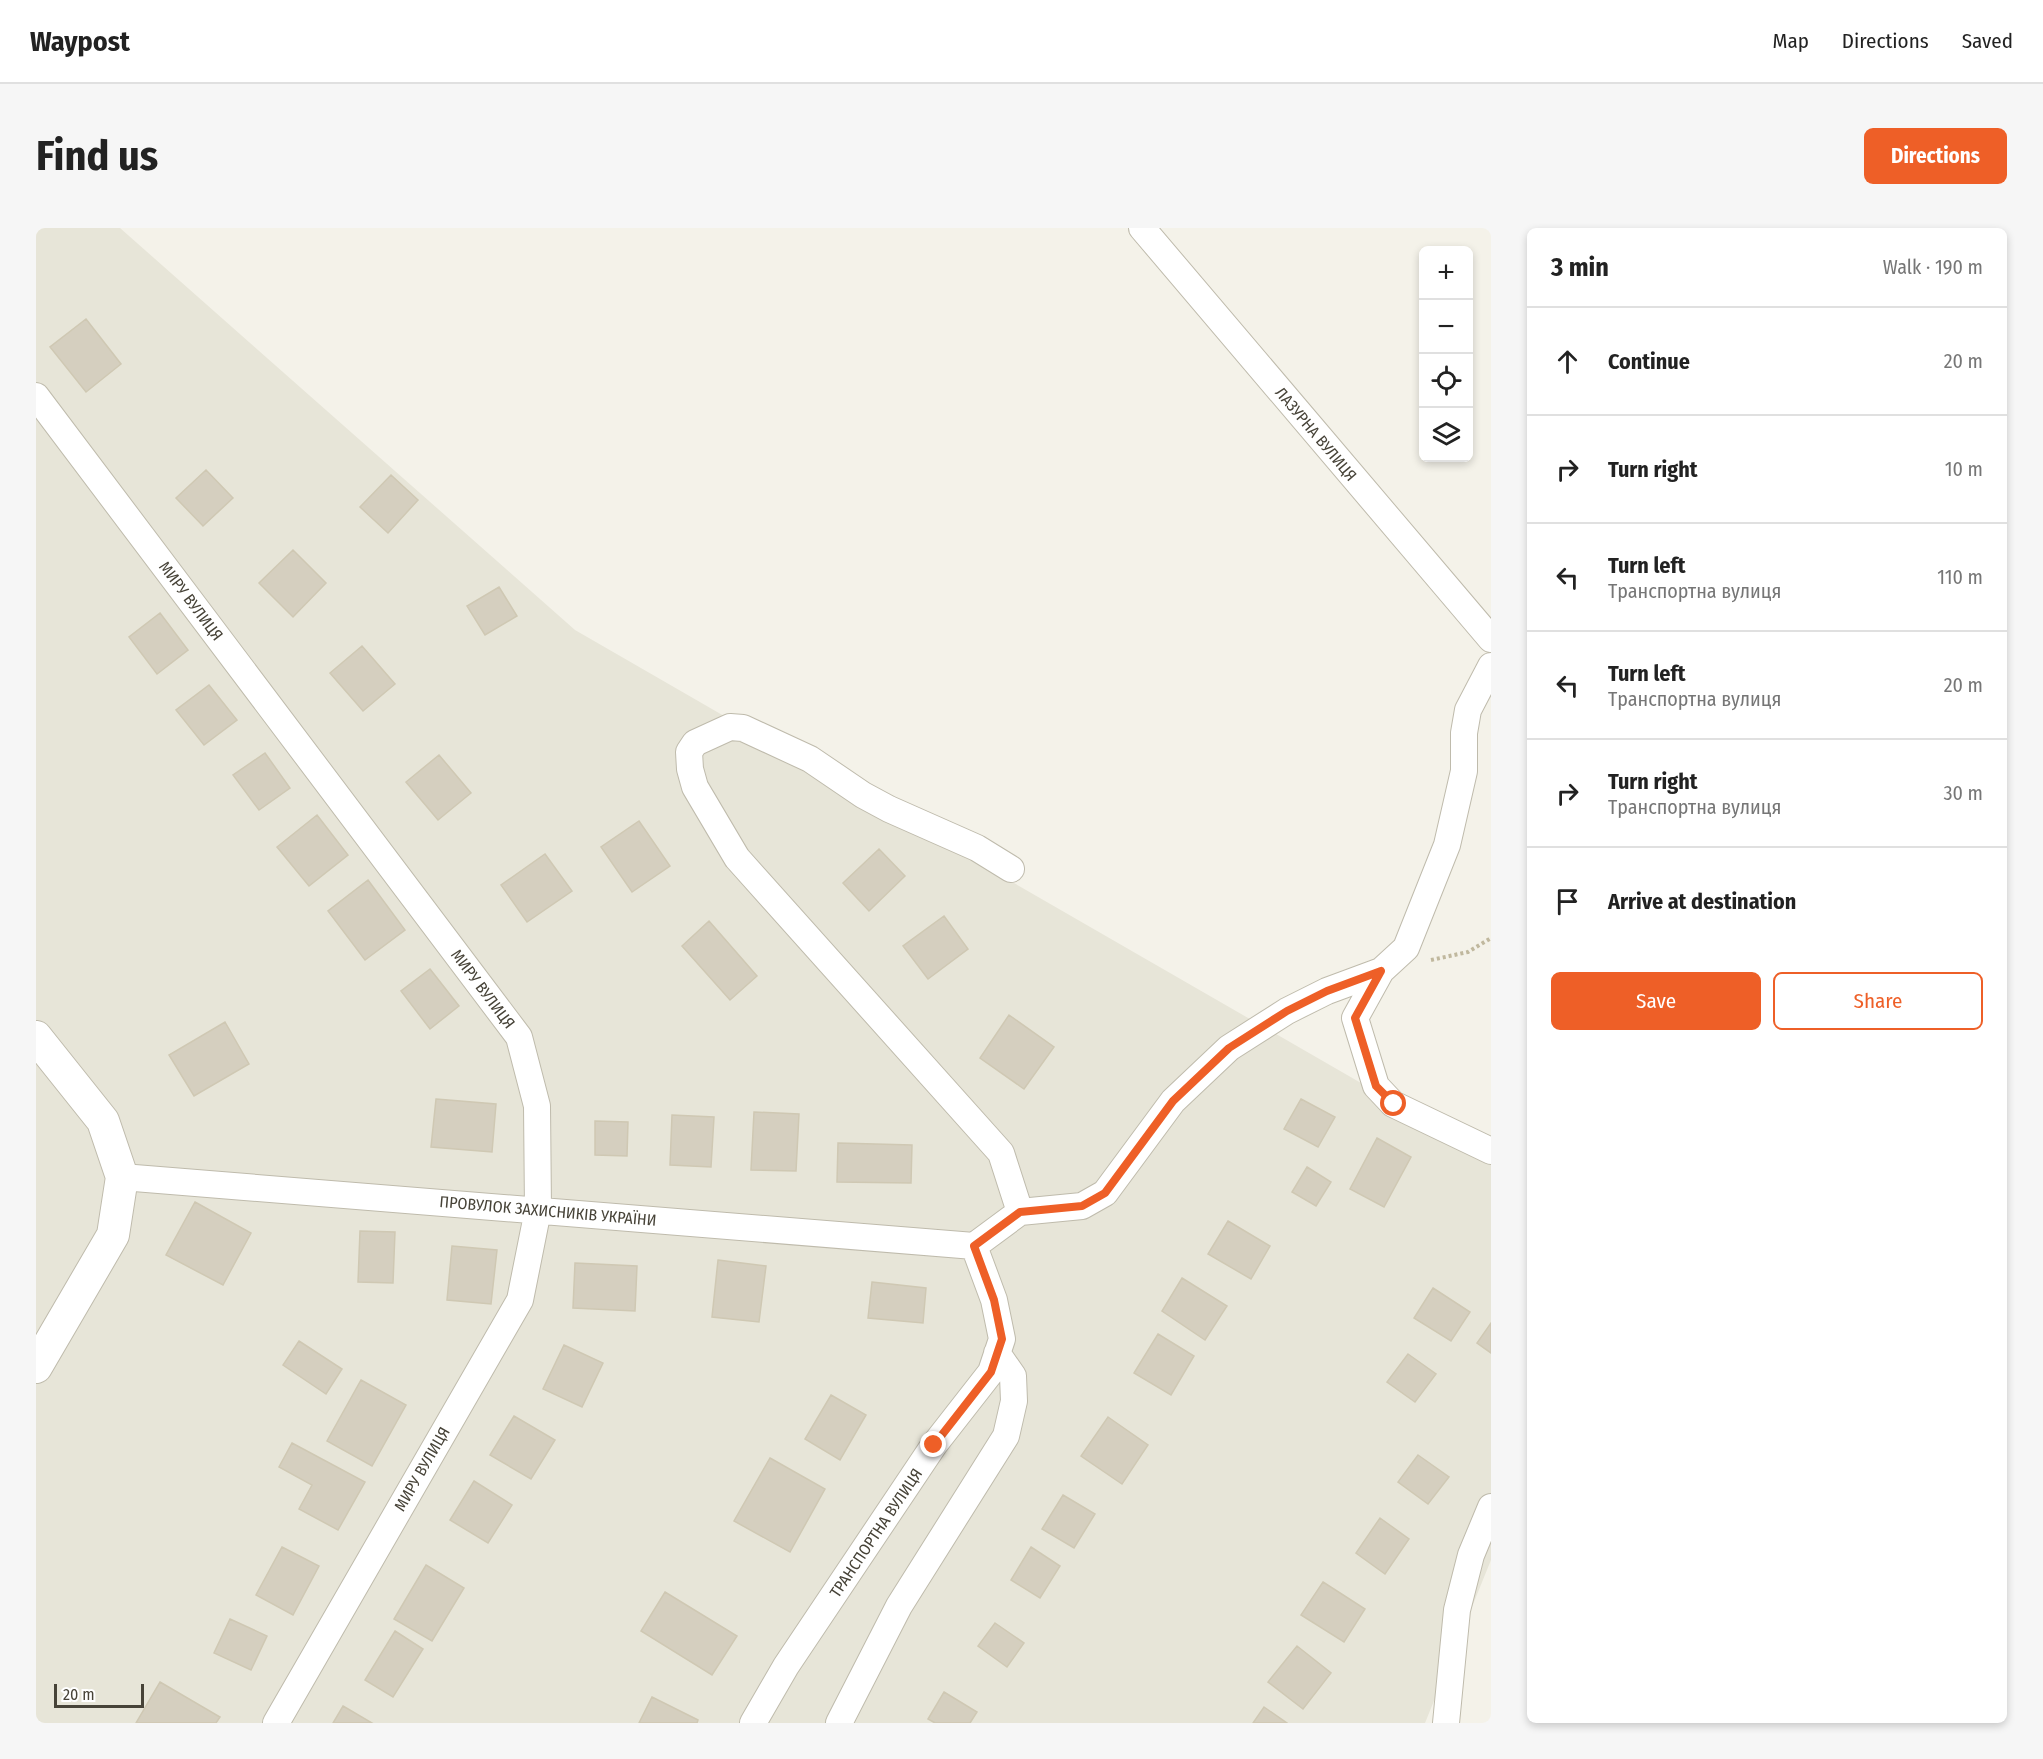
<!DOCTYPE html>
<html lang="en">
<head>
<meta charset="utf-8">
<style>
  body { margin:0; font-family:"Fira Sans Condensed",sans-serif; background:#f6f6f6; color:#222 }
  .controls { position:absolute; right:18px; top:18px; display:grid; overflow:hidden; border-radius:9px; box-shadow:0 3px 9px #0003 }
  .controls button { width:54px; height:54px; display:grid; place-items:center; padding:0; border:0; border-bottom:2px solid #e0e0e0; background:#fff; color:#222; font:30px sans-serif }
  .scale { position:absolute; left:18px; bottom:15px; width:90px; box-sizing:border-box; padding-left:6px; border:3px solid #474338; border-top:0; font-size:16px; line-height:21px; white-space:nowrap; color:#474338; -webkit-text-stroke:4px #fff; paint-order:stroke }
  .stop { position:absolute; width:18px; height:18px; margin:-14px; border:4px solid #ee5f27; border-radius:50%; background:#fff }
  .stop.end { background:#ee5f27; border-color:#fff; box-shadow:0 2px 6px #0008 }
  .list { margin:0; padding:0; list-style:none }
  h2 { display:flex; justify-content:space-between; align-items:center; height:78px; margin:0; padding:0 24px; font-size:26px }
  h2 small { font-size:20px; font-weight:400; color:#767676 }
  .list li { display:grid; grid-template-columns:39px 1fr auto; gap:18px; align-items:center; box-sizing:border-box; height:108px; padding:0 24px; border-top:2px solid #e0e0e0 }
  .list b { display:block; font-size:22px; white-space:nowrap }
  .list p { margin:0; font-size:20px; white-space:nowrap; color:#767676 }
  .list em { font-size:20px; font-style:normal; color:#767676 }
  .actions { display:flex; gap:12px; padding:18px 24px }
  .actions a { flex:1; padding:14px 0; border:2px solid #ee5f27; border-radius:9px; text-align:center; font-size:21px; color:#ee5f27 }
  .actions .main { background:#ee5f27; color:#fff }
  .icon { flex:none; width:33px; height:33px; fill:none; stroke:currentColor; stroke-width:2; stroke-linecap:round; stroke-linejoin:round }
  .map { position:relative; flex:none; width:1455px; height:1495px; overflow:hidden; border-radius:9px }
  header { display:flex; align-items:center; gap:36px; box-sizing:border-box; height:84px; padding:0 30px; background:#fff; border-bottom:2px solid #e0e0e0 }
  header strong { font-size:28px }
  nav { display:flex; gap:33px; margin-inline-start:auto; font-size:21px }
  .intro { display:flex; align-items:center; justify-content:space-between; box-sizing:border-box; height:144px; padding:0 36px }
  h1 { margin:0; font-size:42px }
  .button { padding:15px 27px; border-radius:9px; background:#ee5f27; color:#fff; font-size:21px; font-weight:700 }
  main { display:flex; gap:36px; padding:0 36px }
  aside { flex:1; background:#fff; border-radius:9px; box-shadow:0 3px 9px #0003 }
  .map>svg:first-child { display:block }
</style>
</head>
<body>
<header>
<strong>Waypost</strong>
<nav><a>Map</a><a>Directions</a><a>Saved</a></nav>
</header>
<div class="intro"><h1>Find us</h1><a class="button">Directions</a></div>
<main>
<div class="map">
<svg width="1455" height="1495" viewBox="0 0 1455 1495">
  <rect width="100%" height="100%" fill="#f4f2e9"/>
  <!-- residential -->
  <path fill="#e7e5d8" d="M0,0H84L539,402L1455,930V1332L1389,1495H0Z"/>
  <!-- building -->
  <path fill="#d5cfbf" stroke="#cfc8b3" stroke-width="1.5" d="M50,91L85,136L50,164L14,119Z
    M170,242L197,270L167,298L140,270Z
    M355,247L382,272L352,305L324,279Z
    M257,322L290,355L257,389L223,355Z
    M463,359L481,388L449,407L431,378Z
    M124,385L152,422L121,446L93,409Z
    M326,418L359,456L327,483L294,445Z
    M173,457L201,492L168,517L140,482Z
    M229,525L254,560L223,582L197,547Z
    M403,527L435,565L402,592L370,554Z
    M281,587L312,627L273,658L241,619Z
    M603,593L634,638L596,664L565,619Z
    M843,621L869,648L833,683L807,655Z
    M509,626L536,663L491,694L465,657Z
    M332,652L369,702L329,732L292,683Z
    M908,688L932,721L892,751L867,718Z
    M673,693L721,748L694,772L646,718Z
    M394,741L423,778L394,801L365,763Z
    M973,787L1018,819L988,861L944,830Z
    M189,794L213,836L158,868L133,827Z
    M400,871L460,876L456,924L395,919Z
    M1265,871L1299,889L1282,919L1248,901Z
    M718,884L763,886L760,943L715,942Z
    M636,887L678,889L675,939L634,937Z
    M559,893L592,894L591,928L559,927Z
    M1341,910L1375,929L1348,979L1314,961Z
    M802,915L876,917L875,955L801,954Z
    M1271,939L1295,954L1280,978L1256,964Z
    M159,974L215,1005L187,1057L130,1027Z
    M1192,993L1234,1018L1215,1051L1172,1026Z
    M324,1003L359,1004L357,1055L322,1054Z
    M416,1018L461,1022L455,1076L411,1072Z
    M682,1032L730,1038L723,1094L676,1089Z
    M539,1035L601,1038L599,1083L537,1080Z
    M1146,1050L1191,1078L1169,1112L1126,1083Z
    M836,1054L890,1060L887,1095L832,1090Z
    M1397,1060L1434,1084L1415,1113L1378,1090Z
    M1455,1095V1125L1441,1115Z
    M1122,1106L1158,1128L1135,1167L1098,1145Z
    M263,1113L306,1141L290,1166L247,1137Z
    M528,1117L567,1135L546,1179L507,1161Z
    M1372,1126L1400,1146L1379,1174L1351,1154Z
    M325,1152L370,1177L336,1238L291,1213Z
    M795,1167L830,1187L804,1232L769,1211Z
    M478,1188L519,1212L495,1251L454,1227Z
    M1072,1189L1112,1217L1086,1256L1045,1228Z
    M256,1215L329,1254L302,1302L263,1281L276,1257L243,1239Z
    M1382,1227L1413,1249L1392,1276L1362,1254Z
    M734,1230L789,1261L754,1324L698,1293Z
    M438,1253L476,1277L452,1315L414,1292Z
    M1027,1267L1059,1286L1038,1320L1006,1301Z
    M1344,1290L1373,1311L1349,1346L1320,1325Z
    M246,1319L283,1338L257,1387L220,1367Z
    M995,1319L1024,1338L1004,1370L975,1352Z
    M390,1337L428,1360L396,1413L358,1391Z
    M1287,1354L1329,1381L1308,1414L1265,1387Z
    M629,1364L701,1408L676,1447L605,1403Z
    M194,1391L231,1408L215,1442L178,1425Z
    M959,1395L988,1415L971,1439L942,1418Z
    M359,1403L387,1421L357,1469L329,1452Z
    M1261,1418L1295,1445L1267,1481L1232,1454Z
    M124,1454L184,1489L180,1495H100Z
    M908,1464L941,1484L934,1495H899L892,1491Z
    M616,1469L662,1492L661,1495H603Z
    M307,1478L336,1495H297Z
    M1228,1479L1251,1495H1217Z"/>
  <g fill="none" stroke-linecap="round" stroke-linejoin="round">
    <defs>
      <path id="minor" d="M1106,0L1455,411
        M0,168L483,809L501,878L502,982L484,1072L240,1495
        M1455,438L1432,482L1428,505V543L1411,617L1370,720L1345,743L1319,790L1340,858L1357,876L1455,923
        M975,641L941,620L853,581L827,567L774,531L707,500L694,499L659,515L653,524L654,541L659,559L701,630L965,925L984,984
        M86,949L938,1018
        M938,1018L984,984L1046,978L1069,965L1137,873L1193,820L1251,783L1291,763L1345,743
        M717,1495L750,1438L898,1217L955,1144L966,1111L958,1072L938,1018
        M803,1495L863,1378L970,1208L978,1173L977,1148L961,1125
        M1410,1495L1421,1382L1435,1327L1455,1279"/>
      <path id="tertiary" d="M0,809L67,893L86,949L77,1007L0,1139"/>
    </defs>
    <!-- minor casing -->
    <use href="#minor" stroke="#bfbbac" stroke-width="28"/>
    <!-- tertiary casing -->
    <use href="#tertiary" stroke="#bfbbac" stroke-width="34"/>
    <!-- path -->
    <path stroke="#c0b89e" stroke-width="4" stroke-dasharray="3 3" stroke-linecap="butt" d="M1395,732L1432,724L1455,710"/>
    <!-- minor -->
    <use href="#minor" stroke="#fff" stroke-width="26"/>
    <!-- tertiary -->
    <use href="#tertiary" stroke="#fff" stroke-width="32"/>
  </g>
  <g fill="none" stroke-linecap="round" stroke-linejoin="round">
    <!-- route -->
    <path stroke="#ee5f27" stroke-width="8" d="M898,1217L955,1144L966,1111L958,1072L938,1018L984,984L1046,978L1069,965L1137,873L1193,820L1251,783L1291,763L1345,743L1319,790L1340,858L1358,876"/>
  </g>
  <g text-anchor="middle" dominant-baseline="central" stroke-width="6" stroke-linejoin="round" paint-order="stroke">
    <!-- street labels -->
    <g font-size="16" fill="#474338" stroke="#fff">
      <text transform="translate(1280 206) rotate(50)">ЛАЗУРНА ВУЛИЦЯ</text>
      <text transform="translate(155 373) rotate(53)">МИРУ ВУЛИЦЯ</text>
      <text transform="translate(447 761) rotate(53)">МИРУ ВУЛИЦЯ</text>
      <text transform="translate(512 983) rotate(5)">ПРОВУЛОК ЗАХИСНИКІВ УКРАЇНИ</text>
      <text transform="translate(386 1241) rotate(-60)">МИРУ ВУЛИЦЯ</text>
      <text transform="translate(840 1305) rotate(-56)">ТРАНСПОРТНА ВУЛИЦЯ</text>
    </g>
  </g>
</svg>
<div class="controls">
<button>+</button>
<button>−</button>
<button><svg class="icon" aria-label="locate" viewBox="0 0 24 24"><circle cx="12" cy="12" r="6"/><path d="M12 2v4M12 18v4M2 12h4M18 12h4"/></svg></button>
<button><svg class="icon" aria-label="layers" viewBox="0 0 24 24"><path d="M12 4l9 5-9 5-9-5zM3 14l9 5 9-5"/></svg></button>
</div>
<div class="scale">20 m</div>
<div class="stop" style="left:1358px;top:876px"></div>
<div class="stop end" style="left:898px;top:1217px"></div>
</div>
<aside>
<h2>3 min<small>Walk · 190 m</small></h2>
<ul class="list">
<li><svg class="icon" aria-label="ahead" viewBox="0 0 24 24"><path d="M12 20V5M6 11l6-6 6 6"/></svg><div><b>Continue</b></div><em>20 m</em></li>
<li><svg class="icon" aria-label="right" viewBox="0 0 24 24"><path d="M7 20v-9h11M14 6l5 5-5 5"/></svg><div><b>Turn right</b></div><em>10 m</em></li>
<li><svg class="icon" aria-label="left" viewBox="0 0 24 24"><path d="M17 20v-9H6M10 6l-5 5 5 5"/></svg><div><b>Turn left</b><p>Транспортна вулиця</p></div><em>110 m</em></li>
<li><svg class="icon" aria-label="left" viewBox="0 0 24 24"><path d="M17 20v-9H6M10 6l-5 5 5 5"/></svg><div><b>Turn left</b><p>Транспортна вулиця</p></div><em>20 m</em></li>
<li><svg class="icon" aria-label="right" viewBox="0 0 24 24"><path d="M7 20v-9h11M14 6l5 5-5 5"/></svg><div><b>Turn right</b><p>Транспортна вулиця</p></div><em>30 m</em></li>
<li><svg class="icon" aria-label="arrive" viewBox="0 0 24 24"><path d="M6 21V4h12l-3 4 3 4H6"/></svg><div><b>Arrive at destination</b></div></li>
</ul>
<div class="actions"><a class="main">Save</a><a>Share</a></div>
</aside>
</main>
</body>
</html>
